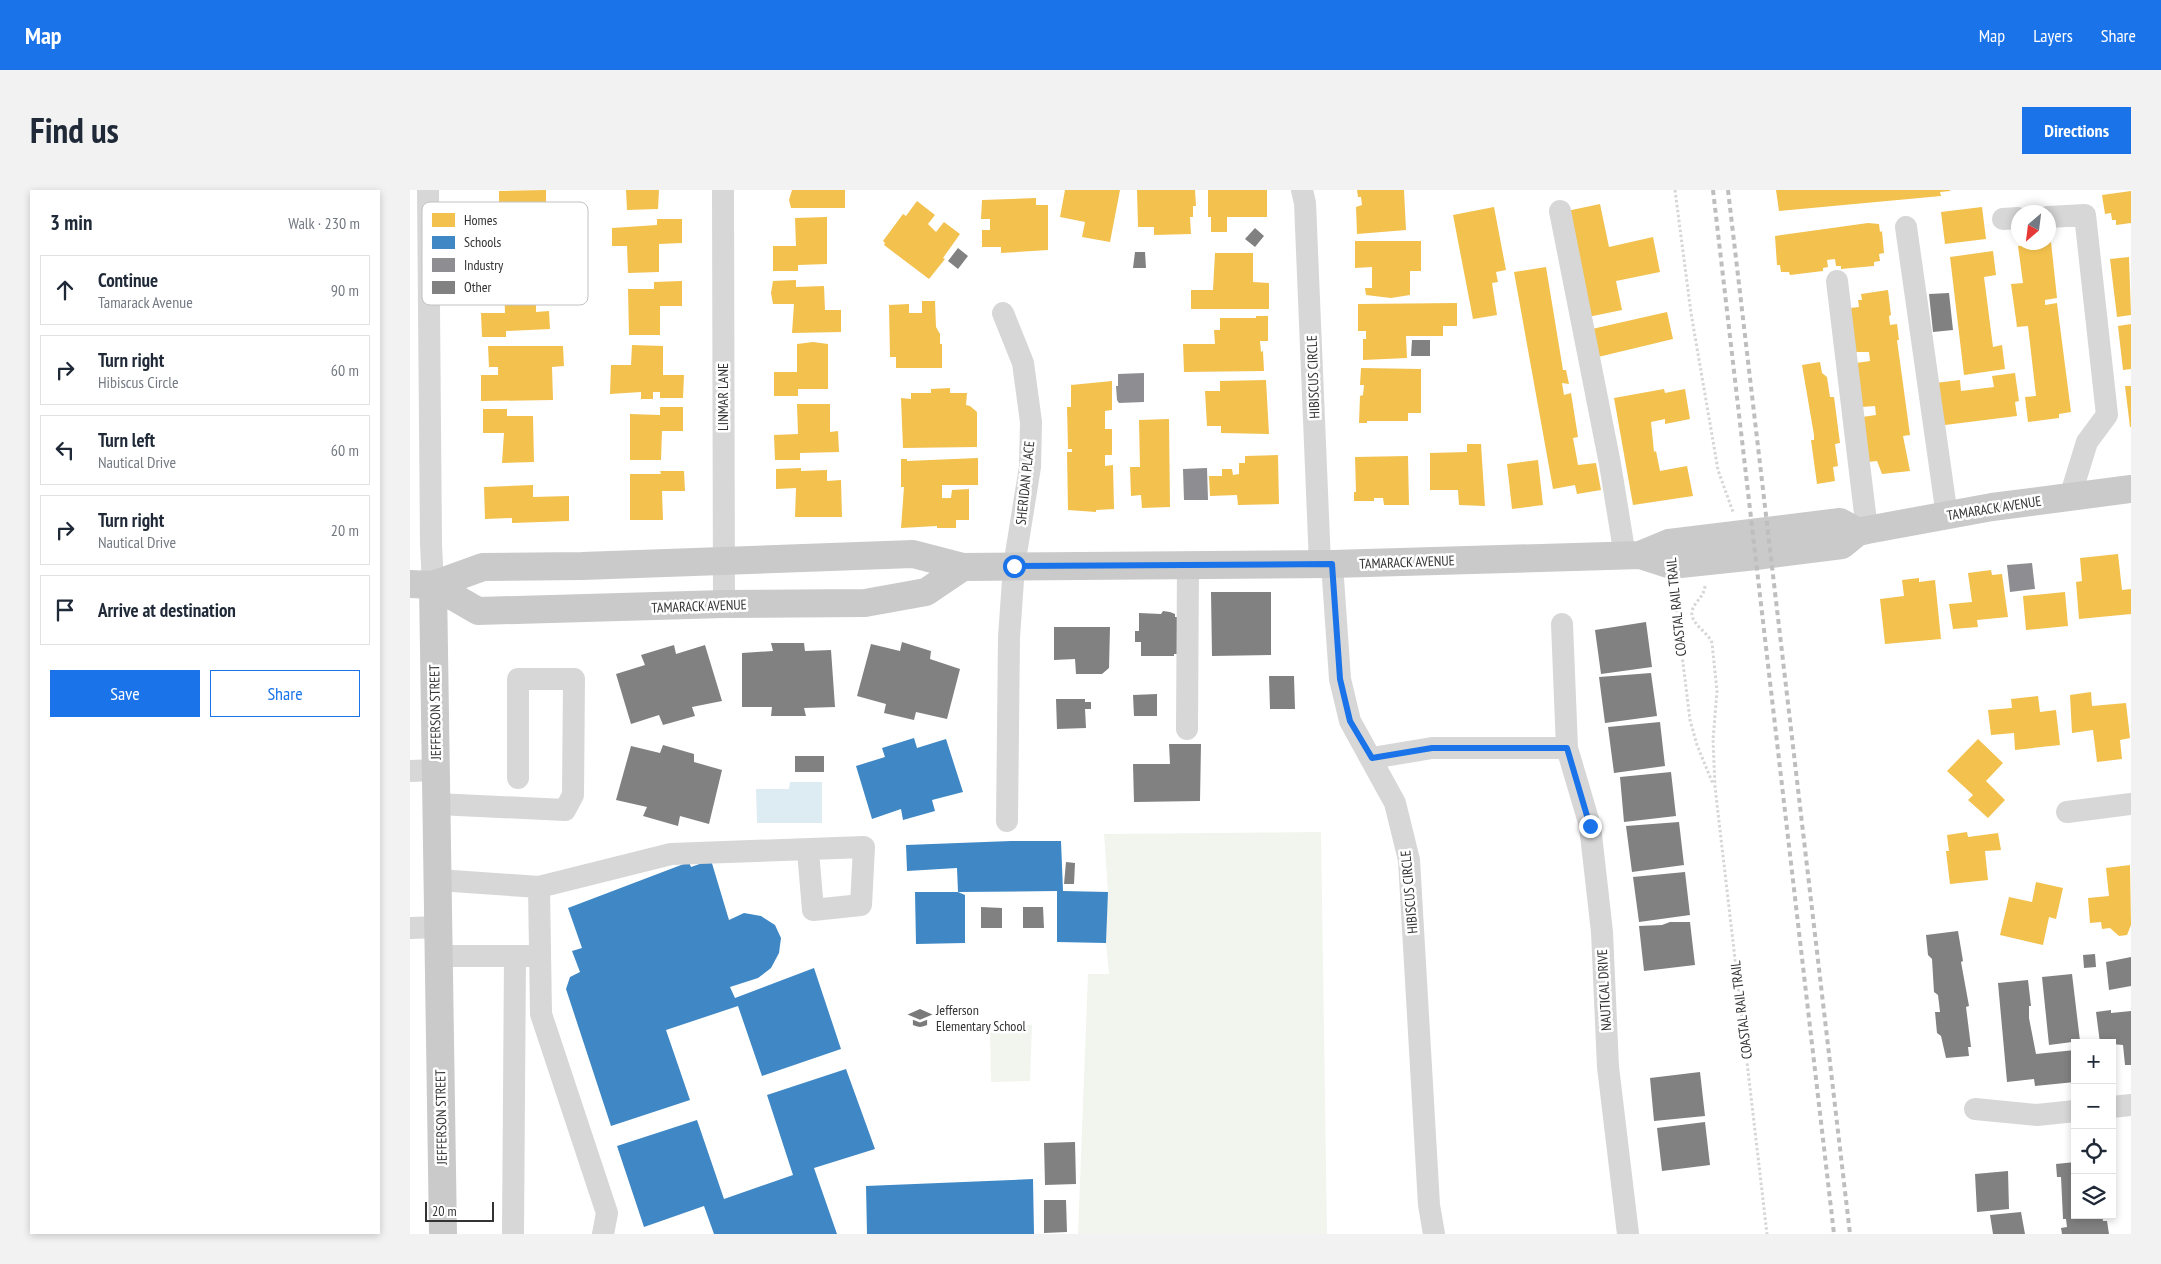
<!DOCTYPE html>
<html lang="en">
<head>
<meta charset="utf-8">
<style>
  body { margin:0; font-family:"PT Sans Narrow",sans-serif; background:#f2f2f3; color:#1f2937 }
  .controls { position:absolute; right:15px; bottom:15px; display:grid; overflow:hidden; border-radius:0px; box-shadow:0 2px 8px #0003 }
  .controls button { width:45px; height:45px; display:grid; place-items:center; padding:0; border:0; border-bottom:1px solid #e0e1e3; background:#fff; color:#1f2937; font:25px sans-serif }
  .compass { position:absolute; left:1601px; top:15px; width:45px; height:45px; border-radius:50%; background:#fff; box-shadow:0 2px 8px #0003; rotate:208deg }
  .scale { position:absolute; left:15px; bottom:12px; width:69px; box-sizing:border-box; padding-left:5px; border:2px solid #333; border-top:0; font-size:14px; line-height:18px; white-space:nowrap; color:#333; -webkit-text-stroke:4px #fff; paint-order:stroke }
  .stop { position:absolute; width:15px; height:15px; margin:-11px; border:4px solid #1a73e8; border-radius:50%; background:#fff }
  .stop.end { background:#1a73e8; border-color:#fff; box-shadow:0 1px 5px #0008 }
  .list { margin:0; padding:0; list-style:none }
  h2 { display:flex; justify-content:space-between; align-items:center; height:65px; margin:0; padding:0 20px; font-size:21px }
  h2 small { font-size:16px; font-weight:400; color:#747a83 }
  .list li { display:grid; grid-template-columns:32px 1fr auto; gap:15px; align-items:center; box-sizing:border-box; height:70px; margin:0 10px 10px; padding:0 10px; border:1px solid #e0e1e3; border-radius:0px }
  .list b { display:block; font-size:19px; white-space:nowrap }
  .list p { margin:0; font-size:16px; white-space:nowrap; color:#747a83 }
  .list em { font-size:16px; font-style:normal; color:#747a83 }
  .actions { display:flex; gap:10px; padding:15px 20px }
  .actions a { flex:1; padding:11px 0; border:1px solid #1a73e8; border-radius:0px; text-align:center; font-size:18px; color:#1a73e8 }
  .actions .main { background:#1a73e8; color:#fff }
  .icon { flex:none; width:28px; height:28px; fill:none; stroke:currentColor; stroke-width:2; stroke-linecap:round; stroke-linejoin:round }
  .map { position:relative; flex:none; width:1721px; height:1044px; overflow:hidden; border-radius:0px }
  header { display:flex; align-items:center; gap:30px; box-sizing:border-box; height:70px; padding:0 25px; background:#1a73e8; color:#fff }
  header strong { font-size:24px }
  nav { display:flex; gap:28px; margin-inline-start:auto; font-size:18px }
  .intro { display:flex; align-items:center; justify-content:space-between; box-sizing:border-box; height:120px; padding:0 30px }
  h1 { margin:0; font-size:35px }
  .button { padding:12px 22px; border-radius:0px; background:#1a73e8; color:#fff; font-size:18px; font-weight:700 }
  main { display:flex; gap:30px; padding:0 30px }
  aside { flex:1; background:#fff; border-radius:0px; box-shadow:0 2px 8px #0003 }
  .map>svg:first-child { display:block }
</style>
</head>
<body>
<header>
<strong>Map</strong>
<nav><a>Map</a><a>Layers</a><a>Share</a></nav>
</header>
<div class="intro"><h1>Find us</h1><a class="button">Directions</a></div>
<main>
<aside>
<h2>3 min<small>Walk · 230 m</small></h2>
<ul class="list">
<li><svg class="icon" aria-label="ahead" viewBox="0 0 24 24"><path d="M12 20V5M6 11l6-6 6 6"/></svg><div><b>Continue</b><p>Tamarack Avenue</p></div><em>90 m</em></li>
<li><svg class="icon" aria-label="right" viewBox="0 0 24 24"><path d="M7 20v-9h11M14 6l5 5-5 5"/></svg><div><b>Turn right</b><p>Hibiscus Circle</p></div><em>60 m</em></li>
<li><svg class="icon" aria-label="left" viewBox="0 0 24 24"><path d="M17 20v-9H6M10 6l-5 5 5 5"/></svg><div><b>Turn left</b><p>Nautical Drive</p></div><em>60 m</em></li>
<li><svg class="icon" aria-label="right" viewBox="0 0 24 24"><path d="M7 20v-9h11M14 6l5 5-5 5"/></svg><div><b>Turn right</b><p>Nautical Drive</p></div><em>20 m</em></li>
<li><svg class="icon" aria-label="arrive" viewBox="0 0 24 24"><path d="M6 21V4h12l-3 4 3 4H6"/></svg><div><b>Arrive at destination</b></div></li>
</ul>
<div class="actions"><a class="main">Save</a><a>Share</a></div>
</aside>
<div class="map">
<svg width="1721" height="1044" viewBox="0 0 1721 1044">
  <rect width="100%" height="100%" fill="#fff"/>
  <!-- green -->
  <path fill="#f1f5ed" d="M911,642L917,1044H668L678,784H699L696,753L698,702L694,644Z
    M580,835H622L620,891L581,892Z"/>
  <!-- water -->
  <path fill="#ddebf3" d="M380,592H412V633H347L346,599H379Z"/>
  <!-- homes -->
  <path fill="#f2c14e" d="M136,0V19L89,21V1Z
    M216,0H249L248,19L217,20Z
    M382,0H435V18H381L379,10Z
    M655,0H710L700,52L672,47L675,32L650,27Z
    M727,0H785L786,16H783V27H780L781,44L744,45V37H728Z
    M798,0H857V27H817V42H801V27H798Z
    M947,0H994L996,40L947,44L946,17L952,15L951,7H948Z
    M1366,0H1540V1L1530,2L1531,6L1369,21Z
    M1721,1V33L1706,35V30H1702L1701,23L1695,24L1692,5Z
    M626,8V15H638V60L591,63V57H572V40H580V29H571L572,10Z
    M507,11L525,25L518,34L526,42L534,32L550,44L533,68L535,69L519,89L474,55L475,53L473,51L493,24L496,26Z
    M1190,14L1199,57L1243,47L1250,82L1206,91L1212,120L1178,127L1157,21Z
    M1084,17L1096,80L1086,82L1088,92L1082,93L1087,125L1063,129L1043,25Z
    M1572,17L1576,49L1535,54L1531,22Z
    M417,27V74L388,75V81H363V56H386L385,28Z
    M247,29H272V53L249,54V82L218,83L217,56H202V38L247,35Z
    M1458,33L1469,34L1470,42L1472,41L1474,63L1469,64L1470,71L1464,72V76L1431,79V76H1426L1425,69L1417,70L1418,77L1413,78V81L1380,85L1379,82H1371L1370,75H1367L1365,46Z
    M945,51H1011V81H1000V105L981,108L956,105L955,98H962V77L945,78Z
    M1641,52L1647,108L1635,110V115L1647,113L1661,222L1649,224V228L1618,232L1615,207L1626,206L1618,136L1607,137L1601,94L1613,93L1608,56Z
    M1583,61L1586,85L1574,87L1583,157L1592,155L1595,179L1554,185L1540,67Z
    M805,63H843V92L859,93V119H781V100H803Z
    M1719,67L1721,125L1707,127L1700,69Z
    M1136,77L1153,180H1156L1159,194L1152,193L1154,205L1161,203L1168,247L1163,248L1168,275L1186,273L1191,300L1167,304L1165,295L1143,299L1104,82Z
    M386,90V97L414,96L415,120H431V142L382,143L384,114H363L361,103L363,91Z
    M272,91V116H250V145H219L218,99H244V92Z
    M94,93H126V122L139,121L140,139L96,141V147H72L71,123H95Z
    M1478,100L1481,125L1479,126L1480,135L1487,134L1489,150H1487L1500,245L1493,246L1500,281L1472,284L1467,271L1458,272L1452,227L1466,225L1465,216L1451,217L1446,173L1460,171L1459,162H1444L1440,118L1449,117L1448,110H1452L1451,104Z
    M512,111H525L526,137L530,144V154H532V178H486V167H480L479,115L499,114V123H512Z
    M1047,113V136H1033V146H996L997,168L953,170V149H956V141H948V114Z
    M1257,122L1263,149L1188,167L1182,139Z
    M846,126H858V151H850L851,162L853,161L854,181L774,182L773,154H805L804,140H810V128H846Z
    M1721,134V179L1713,180L1708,136Z
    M403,152L418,154V199H388V206H364V182H387V154Z
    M222,155L253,156V185H274L273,208H250V202H243V209H231V202L200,204L201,175H221Z
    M78,156H153L154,176L142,177L143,210L71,211V185H88V177H79Z
    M1410,172L1412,183L1417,187L1420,207H1424L1430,253L1425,254L1428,276L1423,277L1425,291L1407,294L1401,250H1404V245L1392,175Z
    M951,178L1011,179V223H998V231H957V233H949L950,206L953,205L954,195H950Z
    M1605,183L1609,211L1605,212L1607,226L1535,235L1525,193L1550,190L1551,201L1584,197L1582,186Z
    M856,190L859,244L811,243V236H797L795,201H810V191Z
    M702,191V220L695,221V239H702V265H695V276L703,275L704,319L686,320V322L658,320L657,262H662V259H658L657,217H661V195Z
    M1715,196H1721V237H1720Z
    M540,198V203H557L556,215L560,216L567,222V257L493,258L491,208L501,209V203H521V199Z
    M1254,199L1255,203L1275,199L1280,229L1255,234V229L1241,232L1244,262L1246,261L1250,281L1277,276L1283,306L1223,315L1204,208Z
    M387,214H420V242L428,241L429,262L390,263V270H365L364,245L388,244Z
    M250,217H273V241H252L251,270H220V224L250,225Z
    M73,219H97V226H123L124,272L92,273L94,243H73Z
    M759,229L760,317L732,318L731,305L721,306L720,277H730L729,230Z
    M1057,254H1071L1075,316L1049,315L1048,300H1020V263L1057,262Z
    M868,265L869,314L828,315L827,305L800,306L799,286H812V279H822L823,285L829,284V273H835V266Z
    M998,266L999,315H974L973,308H964V311H944V302H946L945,267Z
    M568,268V295H532V308H541L542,300L559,299V330H546V338H527V336L491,338L494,297H491V269H497V271Z
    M1128,270L1133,315L1102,319L1097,274Z
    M391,278V281L417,280V291L431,290L432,327H385L386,298L366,299V279Z
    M250,281H274L275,301H252L253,330H220V284H251Z
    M123,295V307L159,306V331L102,333V328L75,329L74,297Z
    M1708,364L1712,400L1721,399V424L1669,429L1666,392L1672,391L1670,368Z
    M1581,380L1582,385L1592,384L1598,427L1567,430L1568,437L1543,439L1539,414L1562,412L1558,383Z
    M1509,388V392L1525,390L1531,449L1475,454L1470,409L1494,406L1492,390Z
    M1655,402L1658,436L1616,440L1613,406Z
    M1681,502L1682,516L1716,513L1720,548L1710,550L1712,569L1687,572L1683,540L1662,543L1660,505Z
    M1628,506L1630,522L1646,520L1650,555L1605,560L1604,543L1581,545L1578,520L1602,518L1601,509Z
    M1568,549L1593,573L1576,591L1595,610L1578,628L1558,610L1563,605L1537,581Z
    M1557,642L1558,647L1588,643L1591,660L1575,661L1578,690L1540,694L1536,661H1539L1537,645Z
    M1720,675L1721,735L1717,745L1709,746L1700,738L1692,739L1691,732L1680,733L1678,708L1699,706L1696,678Z
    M1626,692L1653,698L1646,729L1639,727L1633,755L1590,745L1599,707L1622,712Z"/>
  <!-- schools -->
  <path fill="#3f88c5" d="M504,548L507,558L536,549L553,602L522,610L525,621L493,630L491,619L462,629L446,576L475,567L472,558Z
    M601,651H651L653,701L698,702L696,753L647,752V701L548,702L547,678L497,681L496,655Z
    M301,670L319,730L334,723L351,726L365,735L371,748L369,763L361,778L348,788L320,797L325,808L404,778L431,859L352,886L328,816L256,840L280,910L201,936L156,799L160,787L170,782L162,761L172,758L158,718L279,672L281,677Z
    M505,702H548L555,705V753L506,754Z
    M436,879L465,959L404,978L427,1044H304L294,1016L234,1037L207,956L287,930L314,1009L383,985L357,905Z
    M623,989L624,1044H457L456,996Z"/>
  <!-- industry -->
  <path fill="#8d8d92" d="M734,183V212L709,213L707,210L706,196H708V184Z
    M797,278L798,310H774L773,279Z
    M1622,373L1625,399L1600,402L1597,375Z"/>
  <!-- building -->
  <path fill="#818181" d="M845,38L854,46L845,57L835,49Z
    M548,58L558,66L548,79L538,71Z
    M725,62H735L736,78H723Z
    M1539,103L1543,140L1523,142L1519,104Z
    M1002,150H1020V166H1001Z
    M801,402H861V465L802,466Z
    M753,421L760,422L765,424V427H770L769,464H764V466H731V452H725V441H729V423L751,424Z
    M1236,432L1242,477L1191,484L1185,440Z
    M644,437H700L699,478L692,484H666L665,469L644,470Z
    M492,452L521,461L520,469L550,479L537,529L506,522L504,530L474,523L476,514L447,506L461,454L490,461Z
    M361,453H394L395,461L421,460L425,517L394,518L396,526H361L362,517H332V463L363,461Z
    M264,455L266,464L295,455L312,511L282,517L285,526L253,535L249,525L221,534L206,484L235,475L231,465Z
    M1241,483L1247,526L1195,533L1189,487Z
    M859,486H884L885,519H860Z
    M747,504V526H724L723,505Z
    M646,509H675V512H681V519H675L676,538L647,539Z
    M1250,532L1255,576L1204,583L1198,537Z
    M759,554H791L790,611L724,612L723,574H760Z
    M253,555L284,564V572L312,580L299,634L270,626L268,636L233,626L237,617L206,610L221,556L250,563Z
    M385,566H414V582H385Z
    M1261,582L1266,626L1214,632L1210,587Z
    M1269,632L1274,675L1222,682L1216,636Z
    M656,672L665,673L664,694H654Z
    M1275,682L1280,725L1229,732L1223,687Z
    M571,717L592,718V738H571Z
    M613,717H633L634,738H613Z
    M1260,732H1280L1285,775L1234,781L1229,736L1252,735Z
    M1548,741L1553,771L1551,772L1559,816L1556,817L1561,857H1558L1559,866L1536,868L1531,846L1527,843L1525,822H1530L1528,805L1524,802L1522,769L1518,765L1516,745Z
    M1685,764L1686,777L1674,778L1673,765Z
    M1721,767V796L1699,800L1696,772Z
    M1662,784L1670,851L1639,855L1632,787Z
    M1618,790L1621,816H1619V828L1626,864L1665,860V892L1625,896L1624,889L1597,892L1588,793Z
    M1701,820V823L1721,821V875H1715L1713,855L1690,853L1686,822Z
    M1290,882L1295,926L1244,931L1240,888Z
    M1295,932L1300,975L1252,981L1247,938Z
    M665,952L666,994L635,995L634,953Z
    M1665,972V1025H1692L1693,1031H1697L1699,1044H1652L1651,1038L1657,1037L1656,1029H1653L1651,987H1647L1646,974Z
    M1598,981L1599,1019L1567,1022L1565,984Z
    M634,1010H656L657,1042L634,1043Z
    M1611,1022L1615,1044H1583L1580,1025Z"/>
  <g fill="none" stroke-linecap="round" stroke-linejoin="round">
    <!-- path -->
    <path stroke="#d6d6d6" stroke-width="3" stroke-dasharray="2.5 2.5" stroke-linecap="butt" d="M1265,0L1281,123L1308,280L1323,322
      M1295,396C1294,406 1287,410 1283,418C1277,433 1297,440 1302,453L1307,501L1303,550L1305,597L1357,1044
      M1264,400L1280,530L1287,555L1303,594"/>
    <!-- minor -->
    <path stroke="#d7d7d7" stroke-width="22" d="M18,0L21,354L23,395
      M313,0L314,414
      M892,0L895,13L910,374
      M1150,21L1200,274L1215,366
      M1638,27L1675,25L1697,225L1677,252L1660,307
      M1593,29L1608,28
      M1496,37L1537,326
      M1427,91L1457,340
      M593,123L613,173L621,232L620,277L604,376L599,447L597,631
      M922,374L930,489L940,531L985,613L999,670L1019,1015L1024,1044
      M1152,434L1157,558L1180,636L1192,742L1198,877L1218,1044
      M777,539L778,376
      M962,568L1022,558H1157
      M0,581L26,580
      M27,614L155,620L163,605L164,489H108V588
      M1657,622L1721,614
      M28,690L129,697L261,664L454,657L451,715L403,720L398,661
      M129,697L131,824L197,1023L193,1044
      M0,738L29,737
      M29,766H121
      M1702,917L1721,915
      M1565,919L1627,925L1665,921
      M103,1044L105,766"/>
    <!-- major -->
    <path stroke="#cacaca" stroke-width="28" d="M1230,365L1261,375L1346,366L1432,355L1448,342L1457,340L1582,317L1721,299
      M0,394L23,395L73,377L172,376L503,364L553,377L922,374L1198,366L1230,365L1259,353L1430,332L1448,342
      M23,395L33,1044
      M23,395L68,421L314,414L455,413L516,402L553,377"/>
    <!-- rail -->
    <path stroke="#bebebe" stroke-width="4" stroke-dasharray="5 4" stroke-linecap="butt" d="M1303,0L1424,1044
      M1318,0L1440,1044"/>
  </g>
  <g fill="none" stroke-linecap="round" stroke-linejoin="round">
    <!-- route -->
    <path stroke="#1a73e8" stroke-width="6" d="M604,376L922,374L930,489L940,531L962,568L1022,558H1157L1180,636"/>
  </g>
  <!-- icons -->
  <defs>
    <symbol id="school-bare" viewBox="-9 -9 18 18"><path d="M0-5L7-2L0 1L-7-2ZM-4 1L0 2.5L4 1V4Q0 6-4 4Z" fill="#7a7a7a" stroke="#fff" stroke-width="2.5" paint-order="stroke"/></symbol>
  </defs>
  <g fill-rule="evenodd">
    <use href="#school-bare" x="494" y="812" width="32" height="32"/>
  </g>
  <g text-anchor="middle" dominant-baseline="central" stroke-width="5" stroke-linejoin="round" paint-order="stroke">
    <!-- street labels -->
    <g font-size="14" fill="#333" stroke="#fff">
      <text transform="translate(903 187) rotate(-92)">HIBISCUS CIRCLE</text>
      <text transform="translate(313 207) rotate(-90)">LINMAR LANE</text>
      <text transform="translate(615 293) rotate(-84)">SHERIDAN PLACE</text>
      <text transform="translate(1584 318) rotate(-9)">TAMARACK AVENUE</text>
      <text transform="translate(997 372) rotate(-2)">TAMARACK AVENUE</text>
      <text transform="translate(289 416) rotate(-2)">TAMARACK AVENUE</text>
      <text transform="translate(1266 417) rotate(-96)">COASTAL RAIL TRAIL</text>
      <text transform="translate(25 522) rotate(-91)">JEFFERSON STREET</text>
      <text transform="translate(999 702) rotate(-95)">HIBISCUS CIRCLE</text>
      <text transform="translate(1194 800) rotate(-93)">NAUTICAL DRIVE</text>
      <text transform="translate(1331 820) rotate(-97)">COASTAL RAIL TRAIL</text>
      <text transform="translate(31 927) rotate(-91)">JEFFERSON STREET</text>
    </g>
    <!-- poi labels -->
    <g font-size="14" fill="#333" stroke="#fff" text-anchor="start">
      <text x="526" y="820">Jefferson<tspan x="526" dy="16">Elementary School</tspan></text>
    </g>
  </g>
  <!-- legend -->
  <rect x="12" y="12" width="166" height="103" rx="8" fill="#fff" stroke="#c2c2c2" stroke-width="1"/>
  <rect x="22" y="23" width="23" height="14" fill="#f2c14e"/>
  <rect x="22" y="46" width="23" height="13" fill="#3f88c5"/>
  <rect x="22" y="68" width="23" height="14" fill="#8d8d92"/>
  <rect x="22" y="91" width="23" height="13" fill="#818181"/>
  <g font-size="14" fill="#333">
    <text x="54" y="35">Homes</text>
    <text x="54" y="57">Schools</text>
    <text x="54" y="80">Industry</text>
    <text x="54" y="102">Other</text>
  </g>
</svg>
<div class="controls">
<button>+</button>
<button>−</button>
<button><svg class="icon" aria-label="locate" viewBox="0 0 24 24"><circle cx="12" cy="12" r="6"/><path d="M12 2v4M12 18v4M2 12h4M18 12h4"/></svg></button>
<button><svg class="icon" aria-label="layers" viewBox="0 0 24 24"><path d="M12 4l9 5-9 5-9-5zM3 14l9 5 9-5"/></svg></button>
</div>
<svg class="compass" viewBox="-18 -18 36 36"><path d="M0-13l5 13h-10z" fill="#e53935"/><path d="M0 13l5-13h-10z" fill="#747a83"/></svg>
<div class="scale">20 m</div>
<div class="stop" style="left:604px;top:376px"></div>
<div class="stop end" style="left:1180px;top:636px"></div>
</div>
</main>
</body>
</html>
